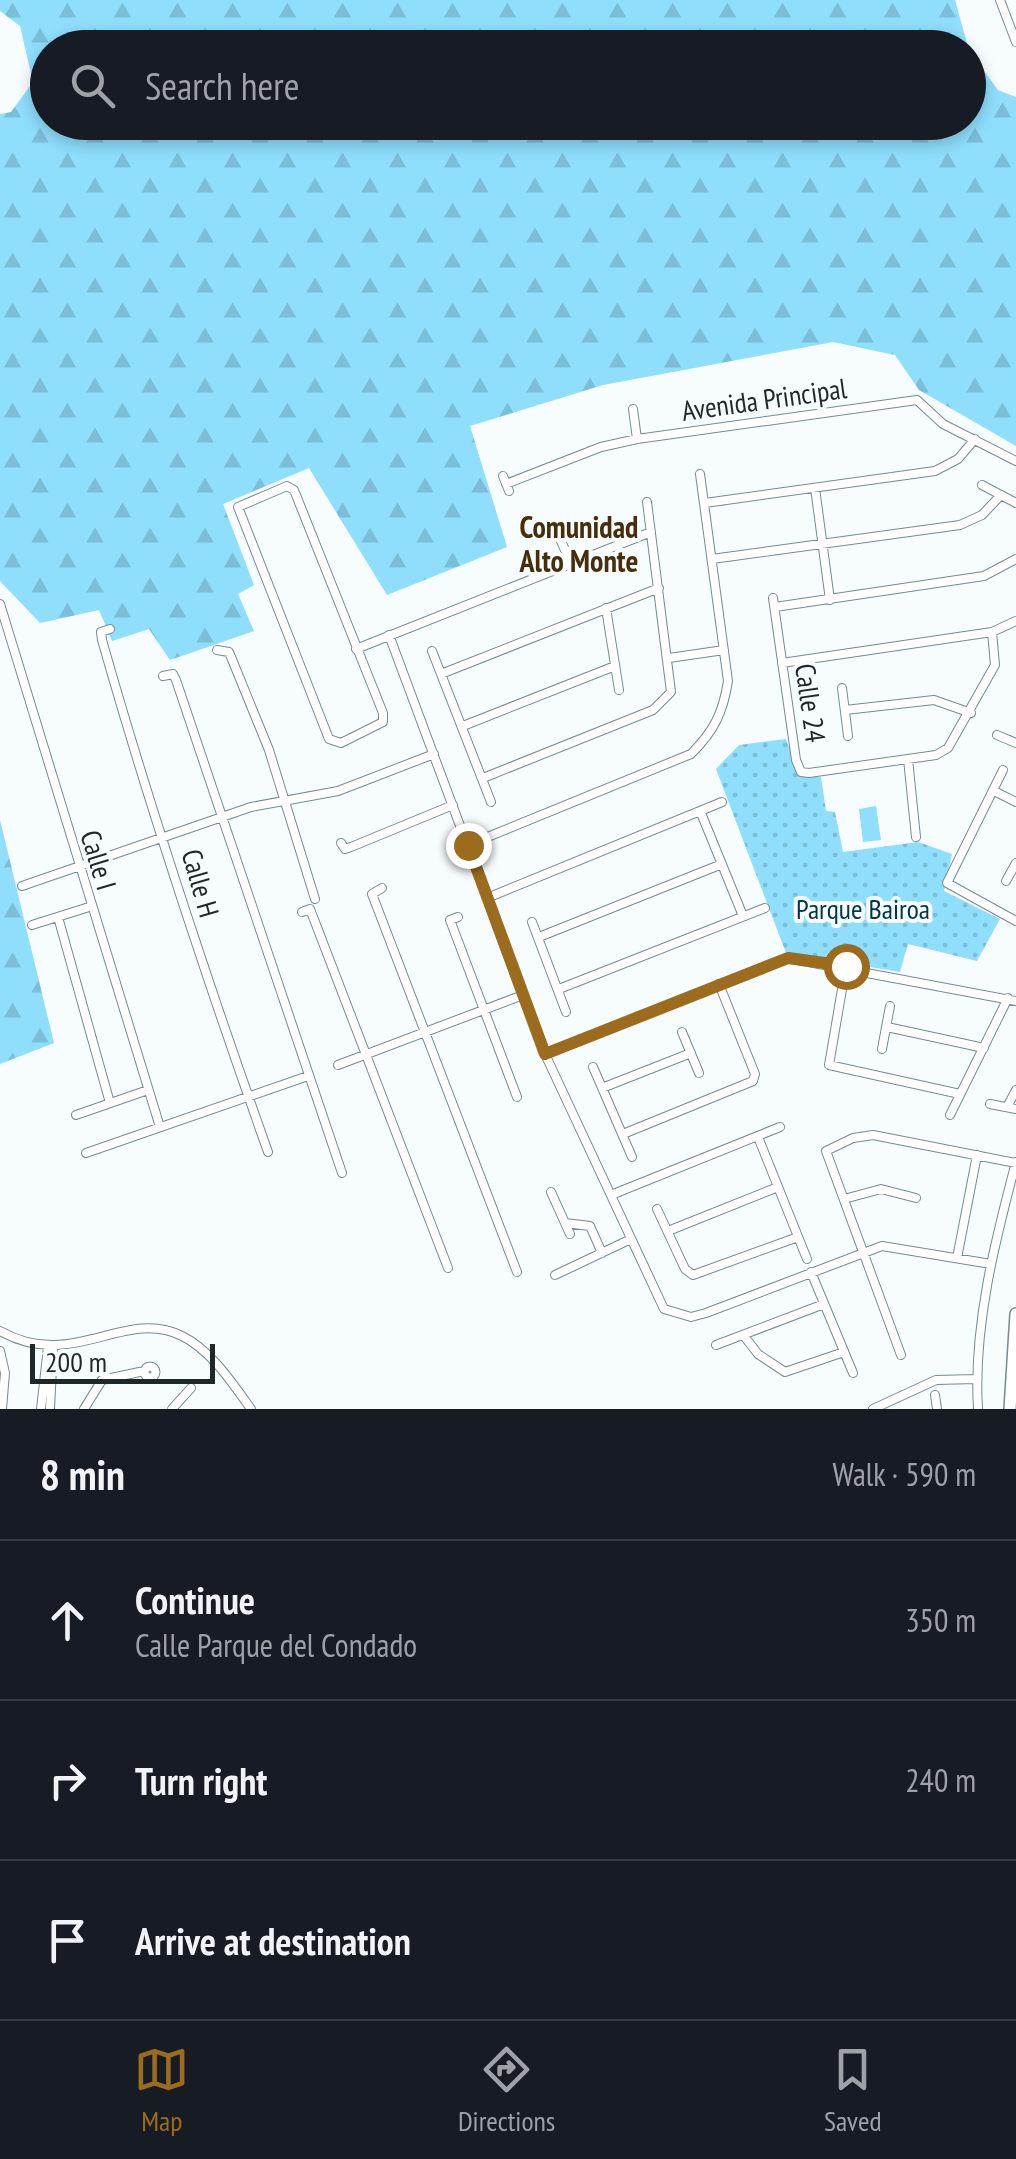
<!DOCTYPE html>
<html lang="en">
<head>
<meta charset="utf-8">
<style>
  body { margin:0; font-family:"PT Sans Narrow",sans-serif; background:#242831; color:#f1f3f6 }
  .scale { position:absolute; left:30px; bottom:25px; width:185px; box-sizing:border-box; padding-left:10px; border:5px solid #1e272a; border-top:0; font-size:28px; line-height:35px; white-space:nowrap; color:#1e272a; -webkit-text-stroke:8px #f7fcfe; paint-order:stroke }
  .stop { position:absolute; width:30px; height:30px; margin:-22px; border:8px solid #9b6b1e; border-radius:50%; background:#fff }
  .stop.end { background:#9b6b1e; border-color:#fff; box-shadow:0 2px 10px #0008 }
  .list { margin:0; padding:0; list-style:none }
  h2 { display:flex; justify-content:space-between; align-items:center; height:130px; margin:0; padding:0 40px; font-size:42px }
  h2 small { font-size:32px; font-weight:400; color:#9ea1a6 }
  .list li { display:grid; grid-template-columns:65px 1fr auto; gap:30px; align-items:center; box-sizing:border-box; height:160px; padding:0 40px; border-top:2px solid #363941 }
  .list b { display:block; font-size:38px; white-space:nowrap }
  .list p { margin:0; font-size:32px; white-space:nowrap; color:#9ea1a6 }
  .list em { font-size:32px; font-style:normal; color:#9ea1a6 }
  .icon { flex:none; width:55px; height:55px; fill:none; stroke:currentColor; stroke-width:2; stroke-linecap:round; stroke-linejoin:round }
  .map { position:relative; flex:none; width:1016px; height:1409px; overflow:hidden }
  .search { position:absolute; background:#171b24; box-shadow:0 5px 15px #0003; left:30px; right:30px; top:30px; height:110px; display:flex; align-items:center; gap:25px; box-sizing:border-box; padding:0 35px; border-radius:55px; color:#9ea1a6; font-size:38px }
  .sheet { height:610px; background:#171b24 }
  nav { display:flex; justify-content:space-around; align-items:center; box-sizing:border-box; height:140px; border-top:2px solid #363941; background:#171b24; font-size:28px; color:#9ea1a6 }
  nav a { display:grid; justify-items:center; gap:5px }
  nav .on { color:#9b6b1e }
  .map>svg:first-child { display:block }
</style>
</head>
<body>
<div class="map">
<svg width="1016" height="1409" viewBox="0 0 1016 1409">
  <defs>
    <pattern id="forest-firs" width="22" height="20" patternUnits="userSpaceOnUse" patternTransform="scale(2.5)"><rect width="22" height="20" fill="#8edefc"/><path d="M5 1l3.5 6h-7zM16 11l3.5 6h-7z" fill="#7abed8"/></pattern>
    <pattern id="park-dots" width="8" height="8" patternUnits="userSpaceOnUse" patternTransform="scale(2.5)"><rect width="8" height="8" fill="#8edefc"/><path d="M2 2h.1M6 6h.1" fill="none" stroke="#7abed8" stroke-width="1.8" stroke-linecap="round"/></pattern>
  </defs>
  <rect width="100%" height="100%" fill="#f7fcfe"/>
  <!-- grass -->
  <path fill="#8edefc" d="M876,806L881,840L863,842L859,809Z"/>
  <!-- forest -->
  <path fill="url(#forest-firs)" d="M0,0H955L968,47L48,48V122H968L969,50L998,90L1016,97V446L919,390L895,355L833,342L603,385L470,426L507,547L387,595L309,468L223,504L254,585L238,594L254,631L170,660L149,629L112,641L99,610L40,623L0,581V114L11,112L33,82L20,26L0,11Z
    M0,820L54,1043L0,1064Z"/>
  <!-- park -->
  <path fill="url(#park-dots)" d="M786,739L800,777H821L826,811L835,812L843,852L918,842L952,854L944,891L1000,919L977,961L908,944L900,972L786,953L716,769L739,745Z"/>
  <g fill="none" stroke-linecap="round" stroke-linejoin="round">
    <defs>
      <path id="minor" d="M1000,0L1016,42
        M633,409L637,439
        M503,476L509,491
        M506,484L601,447L637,439L917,400L943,424L1016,461
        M982,485L1016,503
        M287,486L294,490L383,713V722L341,743L329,739L238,507Z
        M815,488L830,600
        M705,503L935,471L958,459L975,439
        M560,539L570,561
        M712,559L960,525L982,515L1001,495
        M773,598L796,760L801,772L809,773L936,755L948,748L995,665L992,632
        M0,604L160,1127
        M775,607L984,576L1016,559
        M606,608L619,690
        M110,629L101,632L102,640C151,812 208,983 268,1152
        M389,635L545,1054L664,1309L691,1317L706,1313L882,1246L991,1264
        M356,649L651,532
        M217,650L229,652L269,750L315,899
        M432,651L491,802
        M669,658L724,650
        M782,663L992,632L1016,621
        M441,674L659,588
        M163,676L173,674L176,680L342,1173
        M842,688L848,736
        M845,710L934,700L971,713
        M463,726L615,666
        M997,735L1016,743
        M908,759L916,837
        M1003,770L947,883L1016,921
        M483,778L653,710L671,692L647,502
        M994,791L1016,802
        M701,813L743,916
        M341,843L345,849L351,847L453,805
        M468,845L691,754C714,731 723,713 728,681L700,474
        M1006,881L1016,863
        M22,886L251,807L338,791L434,754
        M382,888L372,894L517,1272
        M487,898L722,802
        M302,912L310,909L448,1268
        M58,917L110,1103
        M458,917L450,920L517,1097
        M532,922L566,1012
        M32,925L89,907
        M539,937L722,864
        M846,966L829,1065L960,1094
        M559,989L765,908
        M887,1027L984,1048
        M682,1032L699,1073
        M882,1049L890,1006
        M545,1054L787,958L1016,1001
        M338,1065L523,995
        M593,1067L632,1157
        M602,1088L691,1053
        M990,1104L1016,1109
        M1007,1107L1016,1090
        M76,1115L148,1090
        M950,1115L1008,998
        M623,1134L753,1081L755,1074L719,984
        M758,1137L807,1259
        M86,1153L308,1076
        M551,1192L570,1234
        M611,1195L780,1127
        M844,1199L881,1189L916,1198
        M657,1209L685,1269L693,1275L798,1237
        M565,1223L590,1226L602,1253
        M668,1231L778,1187
        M957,1258L977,1155
        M811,1272L853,1373
        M555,1275L631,1239
        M0,1331C73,1372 124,1307 182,1336C211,1350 233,1384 251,1409
        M744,1336L758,1354L785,1372L844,1352
        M716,1345L824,1304
        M0,1351L5,1373L2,1409
        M901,1355L826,1151L853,1138L873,1135L1016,1163
        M144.5 1372a5.5 5.5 0 1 1 11 0a5.5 5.5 0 1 1-11 0Z
        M935,1395L937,1409
        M41,1409L48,1347
        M50,1409L53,1347
        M84,1409L102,1380L144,1371
        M172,1409L191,1388
        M873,1409L936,1380L976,1379
        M978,1409C973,1327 995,1241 1016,1162"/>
      <path id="highway" d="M1010,1409L1016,1314"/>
    </defs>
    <!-- minor casing -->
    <use href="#minor" stroke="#748b94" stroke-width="10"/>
    <!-- highway casing -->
    <use href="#highway" stroke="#748b94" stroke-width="14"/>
    <!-- minor -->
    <use href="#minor" stroke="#fff" stroke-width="8"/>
    <!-- highway -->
    <use href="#highway" stroke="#fff" stroke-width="11"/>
  </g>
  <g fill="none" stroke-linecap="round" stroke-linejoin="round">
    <!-- route -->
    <path stroke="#9b6b1e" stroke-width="12" d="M468,845L545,1054L788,958L846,966"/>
  </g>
  <g text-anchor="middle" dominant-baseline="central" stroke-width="8" stroke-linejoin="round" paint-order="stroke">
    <!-- street labels -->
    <g font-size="28" fill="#1e272a" stroke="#f7fcfe">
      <text transform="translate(764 399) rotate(-8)">Avenida Principal</text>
      <text transform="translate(811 703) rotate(82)">Calle 24</text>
      <text transform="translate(99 860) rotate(73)">Calle I</text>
      <text transform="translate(201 883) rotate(74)">Calle H</text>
    </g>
    <!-- park labels -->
    <g font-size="28" fill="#003646" stroke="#f7fcfe">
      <text x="863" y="908">Parque Bairoa</text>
    </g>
    <!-- neighbourhood labels -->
    <g font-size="30" font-weight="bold" fill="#452e09" stroke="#f7fcfe">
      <text x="579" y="526">Comunidad<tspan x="579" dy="34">Alto Monte</tspan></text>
    </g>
  </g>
</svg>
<div class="scale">200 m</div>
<div class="stop" style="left:846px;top:966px"></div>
<div class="stop end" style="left:468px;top:845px"></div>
<div class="search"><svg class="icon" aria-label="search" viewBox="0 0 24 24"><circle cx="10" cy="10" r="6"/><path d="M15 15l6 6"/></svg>Search here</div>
</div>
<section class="sheet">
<h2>8 min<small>Walk · 590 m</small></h2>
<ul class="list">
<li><svg class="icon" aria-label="ahead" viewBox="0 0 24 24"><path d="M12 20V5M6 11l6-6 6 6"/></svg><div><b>Continue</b><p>Calle Parque del Condado</p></div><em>350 m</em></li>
<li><svg class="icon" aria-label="right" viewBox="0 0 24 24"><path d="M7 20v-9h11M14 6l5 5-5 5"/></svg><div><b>Turn right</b></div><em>240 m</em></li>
<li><svg class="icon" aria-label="arrive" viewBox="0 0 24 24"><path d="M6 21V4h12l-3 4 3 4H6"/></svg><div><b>Arrive at destination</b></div></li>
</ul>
</section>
<nav>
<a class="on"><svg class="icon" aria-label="map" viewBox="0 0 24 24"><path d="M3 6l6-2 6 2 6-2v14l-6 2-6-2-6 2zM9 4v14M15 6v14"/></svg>Map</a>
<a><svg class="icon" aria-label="directions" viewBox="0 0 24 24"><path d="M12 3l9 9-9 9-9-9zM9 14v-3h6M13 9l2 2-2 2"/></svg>Directions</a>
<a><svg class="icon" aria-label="saved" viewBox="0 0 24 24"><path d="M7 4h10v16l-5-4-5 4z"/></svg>Saved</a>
</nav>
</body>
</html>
